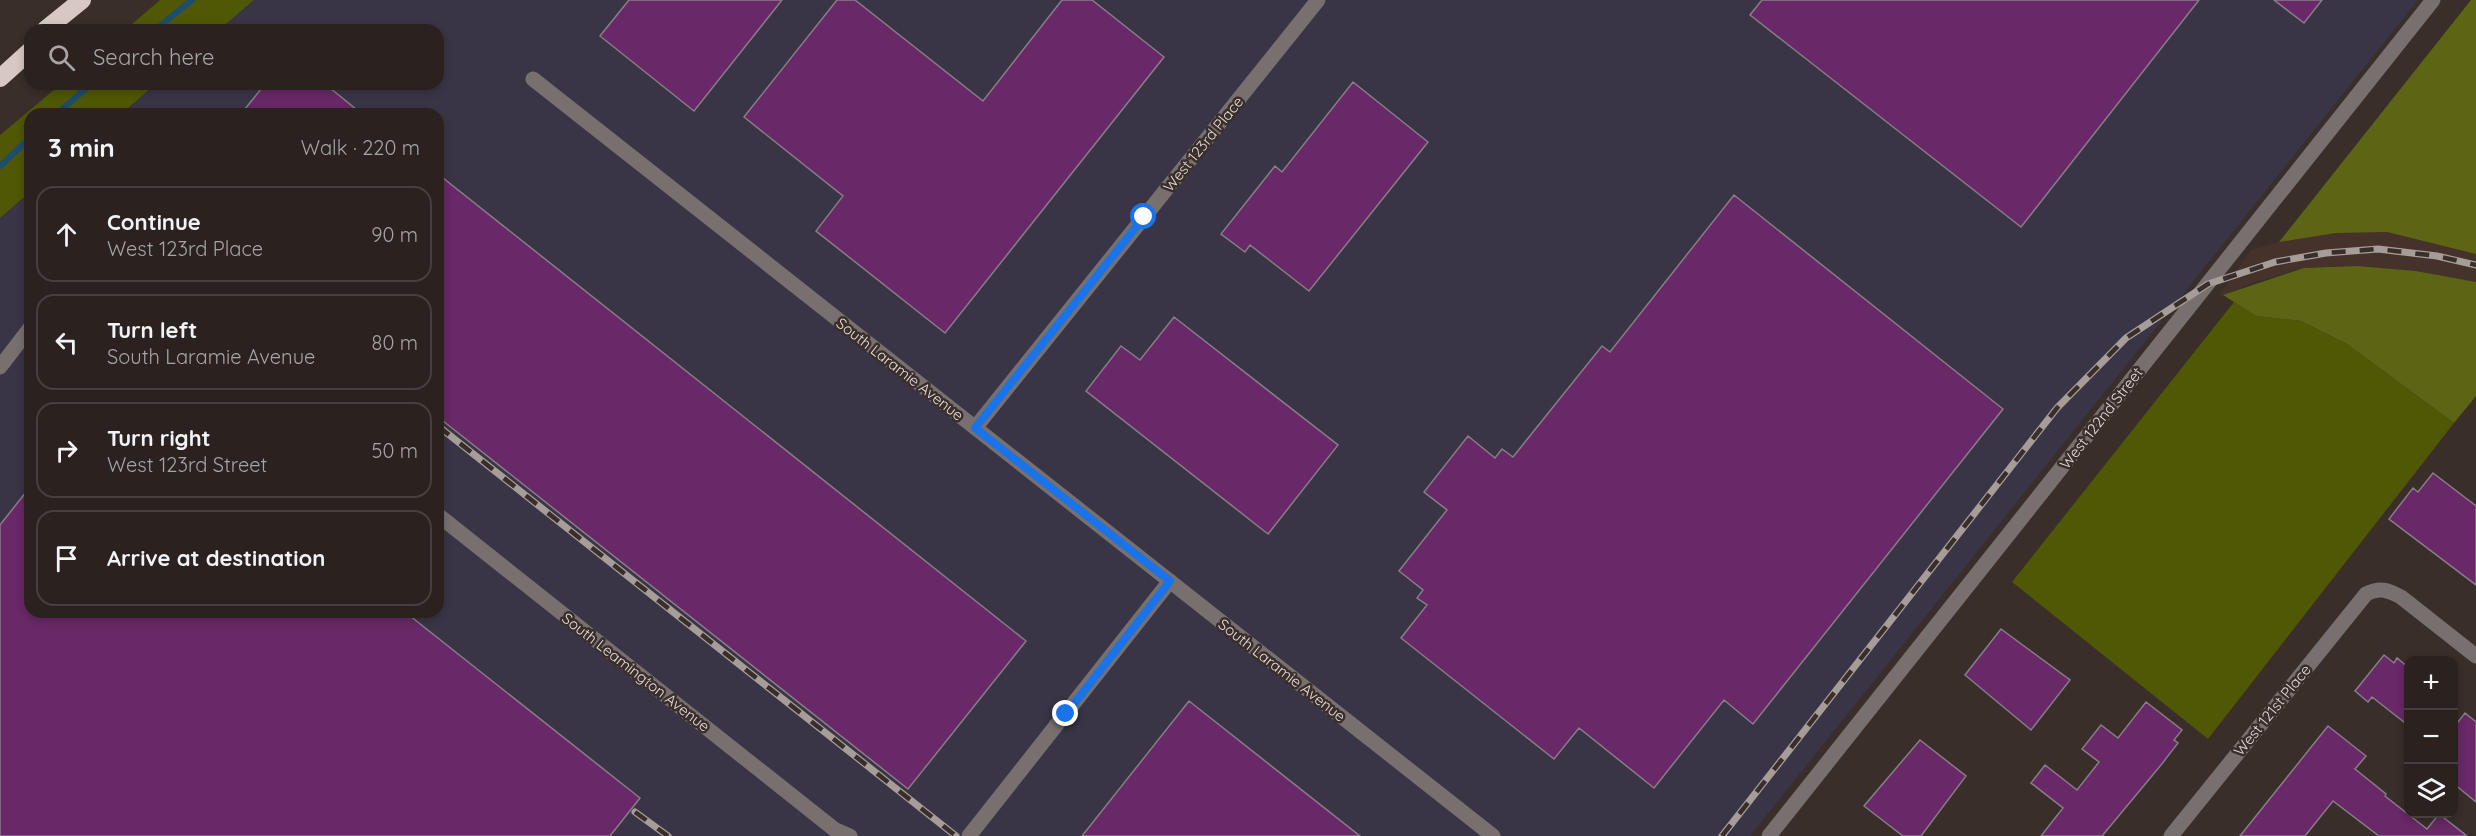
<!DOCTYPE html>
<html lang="en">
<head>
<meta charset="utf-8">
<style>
  body { margin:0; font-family:Quicksand,sans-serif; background:#332a28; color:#f1f3f6 }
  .controls { position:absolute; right:18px; bottom:18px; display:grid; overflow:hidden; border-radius:12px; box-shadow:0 3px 9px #0003 }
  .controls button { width:54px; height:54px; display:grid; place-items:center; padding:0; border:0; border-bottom:2px solid #473f3d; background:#2b221f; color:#f1f3f6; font:30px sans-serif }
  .stop { position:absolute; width:18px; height:18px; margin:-14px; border:4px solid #1a73e8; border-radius:50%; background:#fff }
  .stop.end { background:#1a73e8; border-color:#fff; box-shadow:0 2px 6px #0008 }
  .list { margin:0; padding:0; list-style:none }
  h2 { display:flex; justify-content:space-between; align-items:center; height:78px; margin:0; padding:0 24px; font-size:26px }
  h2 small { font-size:20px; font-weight:400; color:#a6a4a4 }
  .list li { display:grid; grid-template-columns:39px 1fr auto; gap:18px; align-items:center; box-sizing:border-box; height:96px; margin:0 12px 12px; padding:0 12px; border:2px solid #473f3d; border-radius:18px }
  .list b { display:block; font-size:22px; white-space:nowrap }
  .list p { margin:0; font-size:20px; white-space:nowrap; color:#a6a4a4 }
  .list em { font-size:20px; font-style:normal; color:#a6a4a4 }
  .icon { flex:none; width:33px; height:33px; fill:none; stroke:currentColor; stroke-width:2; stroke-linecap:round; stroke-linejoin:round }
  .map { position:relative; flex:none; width:2476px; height:836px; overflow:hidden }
  .search { position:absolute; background:#2b221f; box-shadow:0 3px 9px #0003; left:24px; top:24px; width:420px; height:66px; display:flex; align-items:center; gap:15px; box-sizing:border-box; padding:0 21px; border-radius:18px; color:#a6a4a4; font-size:22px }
  .panel { position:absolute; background:#2b221f; box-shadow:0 3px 9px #0003; left:24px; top:108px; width:420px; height:510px; border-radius:18px }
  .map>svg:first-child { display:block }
</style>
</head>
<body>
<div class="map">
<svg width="2476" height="836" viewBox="0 0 2476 836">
  <rect width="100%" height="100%" fill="#392e29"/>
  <!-- built -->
  <path fill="#45332b" d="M2387,232L2476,254V282L2416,271L2357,266L2304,268L2256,282L2217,298L2251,250L2279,242L2336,233Z"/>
  <!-- industrial -->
  <path fill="#3a3546" d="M254,0H2418L1750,836H0V218L30,192V612H438V114H121L156,84H438V30H219Z"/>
  <!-- green -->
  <path fill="#505705" d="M160,0H254L219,30H125Z
    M61,84H156L121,114H30V192L0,218V135Z
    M2234,302L2256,316L2301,321L2347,344L2454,423L2208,739L2012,582Z"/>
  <!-- forest -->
  <path fill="#5d6514" d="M2471,0H2476V254L2387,232L2336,233L2279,242Z
    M2357,266L2416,271L2476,282V396L2454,423L2347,344L2301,321L2256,316L2223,295L2304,268Z"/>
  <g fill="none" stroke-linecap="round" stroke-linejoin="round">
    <!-- stream -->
    <path stroke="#1c4e6e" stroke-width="6" d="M155,30L192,0
      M57,114L91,84
      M0,166L30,138"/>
  </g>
  <!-- building -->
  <path fill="#692868" stroke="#887d87" stroke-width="1.5" d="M629,0H782L694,111L600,36Z
    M837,0H855L983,101L1062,0H1092L1164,57L945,333L816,231L843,196L744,117Z
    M1762,0H2199L2021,227L1750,15Z
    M2274,0H2322L2304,23Z
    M1353,82L1428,142L1309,291L1250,245L1245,252L1221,234L1275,166L1282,172Z
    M265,84H325L362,114H241Z
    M438,174L1026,641L908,789L438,417Z
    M1734,195L2003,409L1753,724L1724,700L1654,788L1579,728L1554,759L1401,638L1427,605L1417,598L1423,590L1399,571L1447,510L1424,492L1468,436L1495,458L1502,449L1513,457L1602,346L1610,352Z
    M1174,317L1338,445L1268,534L1086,391L1121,346L1140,360Z
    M2433,473L2476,506V585L2389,519L2413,488L2418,492Z
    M30,487V612H405L640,798L610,836H0V525Z
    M2001,629L2070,680L2031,730L1965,675Z
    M2384,655L2394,663L2397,658L2409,668V726L2372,697L2368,702L2355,691Z
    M1189,701L1360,836H1082Z
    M2146,702L2182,730L2174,740L2178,743L2161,765L2102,836H2041L2063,808L2031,783L2045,765L2077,790L2099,762L2082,749L2101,725L2118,738Z
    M2465,713L2476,722V802L2454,784V727Z
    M2328,726L2366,756L2355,769L2386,794L2385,796L2427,829L2439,814L2467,836H2379L2333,801L2305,836H2240Z
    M1920,740L1966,776L1921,836H1903L1864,806Z"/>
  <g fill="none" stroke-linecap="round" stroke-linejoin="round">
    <!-- minor -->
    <path stroke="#77706e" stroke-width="15" d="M533,79L1493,836
      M0,367L30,328
      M975,428L1318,0
      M438,515L834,829L850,836
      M969,836L1170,581
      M1769,836L2433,0
      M2171,836L2366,594C2380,587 2388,590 2401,597L2476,656"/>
    <!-- highway -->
    <path stroke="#d8c8c3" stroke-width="18" d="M45,30L82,0
      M0,78L30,51"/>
    <defs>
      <path id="rail" d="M438,426L956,836
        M635,812L668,836
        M1722,836L2057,408L2126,338L2208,284L2275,262L2326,253L2378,249L2437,256L2476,265"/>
    </defs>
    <!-- rail casing -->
    <use href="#rail" stroke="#a69d99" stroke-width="7"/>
    <!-- rail -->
    <use href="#rail" stroke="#392e29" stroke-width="4.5" stroke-dasharray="14" stroke-linecap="butt"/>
  </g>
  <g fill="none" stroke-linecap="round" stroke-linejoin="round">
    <!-- route -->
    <path stroke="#1a73e8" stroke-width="8" d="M1066,714L1170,581L975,428L1144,217"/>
  </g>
  <g text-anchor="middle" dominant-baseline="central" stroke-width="5" stroke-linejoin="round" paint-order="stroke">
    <!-- street labels -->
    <g font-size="15" fill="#e5ddda" stroke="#392e29">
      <text transform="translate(1203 144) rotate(-51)">West 123rd Place</text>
      <text transform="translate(900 369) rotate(38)">South Laramie Avenue</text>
      <text transform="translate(2101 418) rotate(-52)">West 122nd Street</text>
      <text transform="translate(1282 670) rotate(38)">South Laramie Avenue</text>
      <text transform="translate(636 672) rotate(38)">South Leamington Avenue</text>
      <text transform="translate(2272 710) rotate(-51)">West 121st Place</text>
    </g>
  </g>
</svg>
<div class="controls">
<button>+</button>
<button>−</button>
<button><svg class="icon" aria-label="layers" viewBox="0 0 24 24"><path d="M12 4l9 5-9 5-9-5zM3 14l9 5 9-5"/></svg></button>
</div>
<div class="stop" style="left:1144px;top:217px"></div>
<div class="stop end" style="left:1066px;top:714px"></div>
<div class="search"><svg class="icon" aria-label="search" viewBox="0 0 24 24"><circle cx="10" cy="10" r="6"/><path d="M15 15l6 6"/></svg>Search here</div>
<section class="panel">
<h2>3 min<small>Walk · 220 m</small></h2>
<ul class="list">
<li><svg class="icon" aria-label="ahead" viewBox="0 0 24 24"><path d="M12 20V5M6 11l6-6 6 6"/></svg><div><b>Continue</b><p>West 123rd Place</p></div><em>90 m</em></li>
<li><svg class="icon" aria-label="left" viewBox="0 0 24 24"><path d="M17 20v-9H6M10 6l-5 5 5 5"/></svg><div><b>Turn left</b><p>South Laramie Avenue</p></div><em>80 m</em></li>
<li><svg class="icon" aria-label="right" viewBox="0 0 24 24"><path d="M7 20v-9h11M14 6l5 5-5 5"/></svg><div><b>Turn right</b><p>West 123rd Street</p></div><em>50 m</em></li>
<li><svg class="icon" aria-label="arrive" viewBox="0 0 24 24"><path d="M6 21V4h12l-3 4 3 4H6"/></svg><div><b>Arrive at destination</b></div></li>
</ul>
</section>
</div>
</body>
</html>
